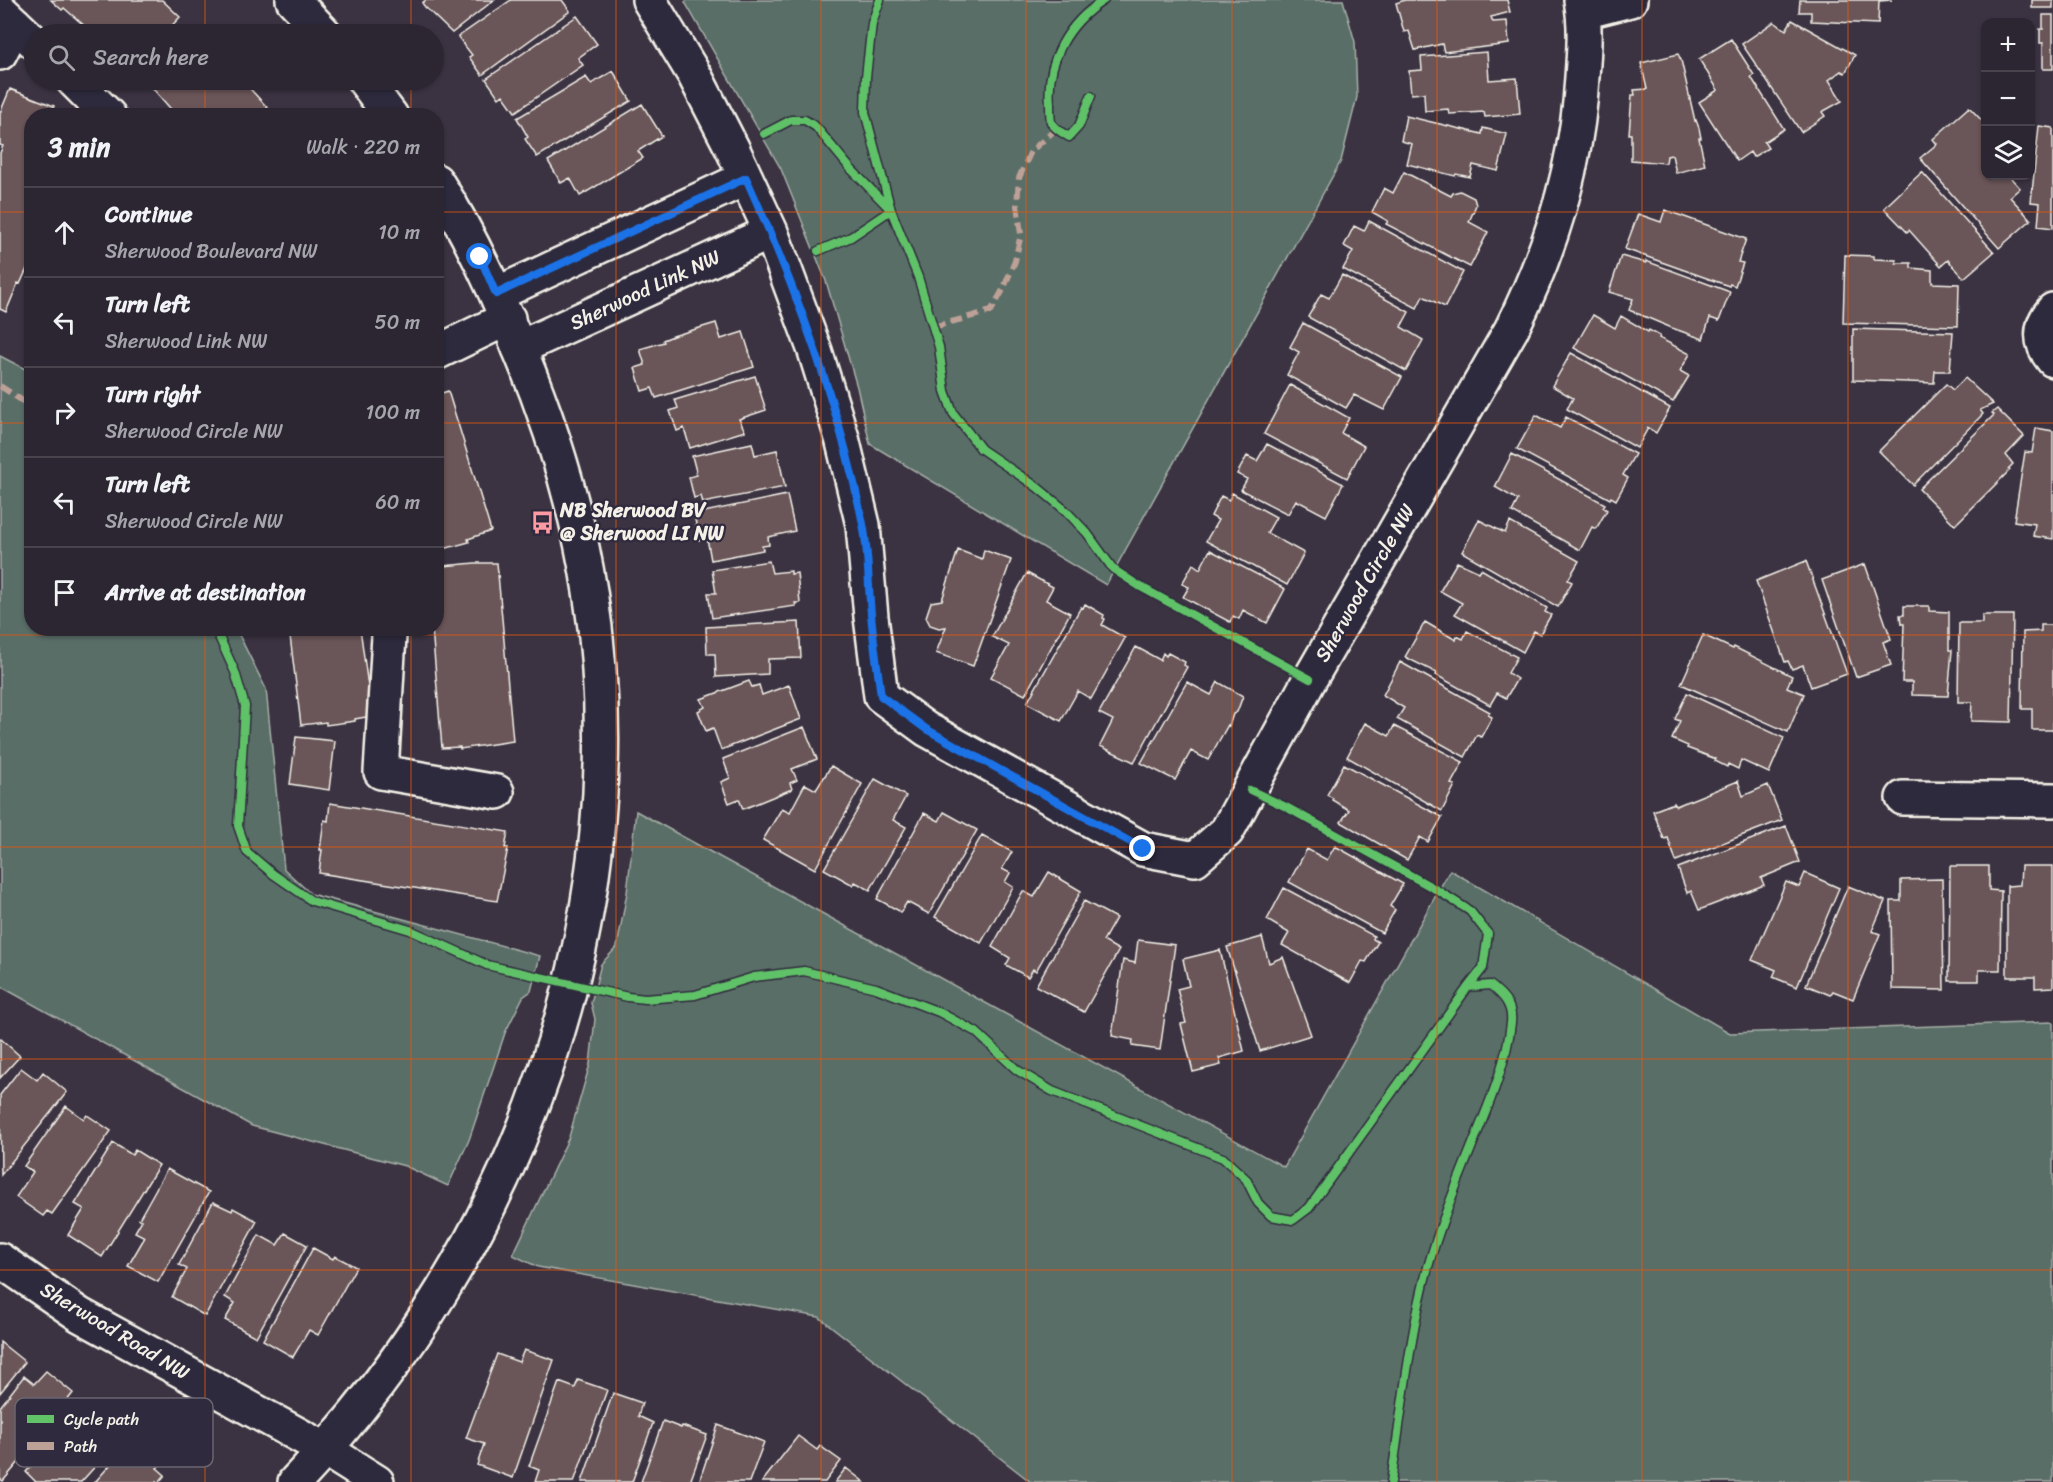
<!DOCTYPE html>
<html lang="en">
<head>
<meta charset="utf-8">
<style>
  body { margin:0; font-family:Sriracha,sans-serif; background:#38323e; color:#f1f3f6 }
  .controls { position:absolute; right:18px; top:18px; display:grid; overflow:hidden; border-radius:12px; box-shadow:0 2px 4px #0004 }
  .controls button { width:54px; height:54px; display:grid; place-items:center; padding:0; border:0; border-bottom:2px solid #48434d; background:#2c2632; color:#f1f3f6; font:30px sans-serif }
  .stop { position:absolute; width:18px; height:18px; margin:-14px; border:4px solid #1a73e8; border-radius:50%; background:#fff }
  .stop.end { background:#1a73e8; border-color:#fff; box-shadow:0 2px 6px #0008 }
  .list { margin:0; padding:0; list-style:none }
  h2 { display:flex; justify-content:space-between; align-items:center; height:78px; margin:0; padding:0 24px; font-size:26px }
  h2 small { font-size:20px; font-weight:400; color:#a6a5ac }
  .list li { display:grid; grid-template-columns:39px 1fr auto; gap:18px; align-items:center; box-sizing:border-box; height:90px; padding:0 24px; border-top:2px solid #48434d }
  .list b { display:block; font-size:22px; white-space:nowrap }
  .list p { margin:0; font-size:20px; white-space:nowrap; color:#a6a5ac }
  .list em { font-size:20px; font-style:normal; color:#a6a5ac }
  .icon { flex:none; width:33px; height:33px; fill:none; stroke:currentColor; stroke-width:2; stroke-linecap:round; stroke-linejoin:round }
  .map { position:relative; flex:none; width:2053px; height:1482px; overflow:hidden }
  .search { position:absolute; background:#2c2632; box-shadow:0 2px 4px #0004; left:24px; top:24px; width:420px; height:66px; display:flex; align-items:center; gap:15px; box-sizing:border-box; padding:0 21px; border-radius:33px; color:#a6a5ac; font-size:22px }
  .panel { position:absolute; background:#2c2632; box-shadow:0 2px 4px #0004; left:24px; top:108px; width:420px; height:528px; border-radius:24px }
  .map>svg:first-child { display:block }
</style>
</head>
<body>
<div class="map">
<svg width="2053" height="1482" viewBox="0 0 2053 1482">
  <rect width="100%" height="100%" fill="#3b3342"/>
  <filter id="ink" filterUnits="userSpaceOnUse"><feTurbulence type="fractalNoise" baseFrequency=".0167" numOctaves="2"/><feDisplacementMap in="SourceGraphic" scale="12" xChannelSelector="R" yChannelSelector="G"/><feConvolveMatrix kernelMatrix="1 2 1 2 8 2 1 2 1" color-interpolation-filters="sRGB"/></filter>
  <g filter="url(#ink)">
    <!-- green -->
    <path fill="#5a6e67" stroke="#a7b0a8" stroke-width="1.5" d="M687,0H1343L1355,42L1357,97L1341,161L1106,585L870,444L857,387L826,281L781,169L685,2Z
      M0,356L31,372L32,628L236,629L266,689L284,869L311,894L540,956L531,991L523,997L505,1033L469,1140L448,1186L405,1166L252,1126L0,986Z
      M636,811L1284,1167L1450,870L1730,1033L2053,1022V1482H1031L819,1317L538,1267L513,1255L569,1137L590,1064L595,1019L591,1003L601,964L617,947L627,893Z"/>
    <!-- building -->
    <path fill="#6a5558" stroke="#f4f1e8" stroke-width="1.5" d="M51,0H162L180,17L164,34H94L64,8L62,10Z
      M426,0H494L452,33L425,7L422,3Z
      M511,0H562L570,11L482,75L469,57L472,55L458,37Z
      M1405,0H1507L1510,12L1491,17L1493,22L1507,21L1509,44L1444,52L1442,44L1415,50L1409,31L1404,32L1396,3Z
      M1800,0H1892L1879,1L1878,24L1811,21V12H1799Z
      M2032,0H2053V8H2032Z
      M2043,15H2053V69H2043V43H2040V29H2043Z
      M577,16L597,44L578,58L583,65L515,112L503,95L499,98L486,79Z
      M1792,20L1855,55L1845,73L1841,71L1829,80L1842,101L1822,112L1825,116L1801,132L1742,44L1774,22L1786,30Z
      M1731,39L1754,75L1751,77L1784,129L1764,142L1768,148L1753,157L1750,152L1737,161L1699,102L1718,90L1699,59Z
      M1487,52L1489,80L1517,78L1520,114L1485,117L1484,112L1449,114L1448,109L1425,111L1424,93L1411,94L1409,71L1422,70L1421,57Z
      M1678,54L1681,60L1695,121L1696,120L1699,128L1701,138H1699L1705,165L1676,173L1672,155L1667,156L1666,163L1631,160V134H1629L1632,95H1635L1634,90L1647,89L1641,63Z
      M613,71L631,101L537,157L525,139L528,137L517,118L586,77L591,84Z
      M150,80H242L275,116H177L147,82Z
      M10,89L54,106L53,109L68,116H32V254L28,261L30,262L20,284L18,283L6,312L0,309V153L3,146L0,145V113Z
      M642,104L662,136L638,151L643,158L580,196L570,178L561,183L548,161Z
      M1969,107L1986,125V176H2009L2020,188L2010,197L2031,220L1999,248L1920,158L1937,144L1933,139Z
      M1406,116L1482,134L1483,128L1507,134L1498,171L1473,165L1470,177L1456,174L1455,176L1407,164L1412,144L1401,141Z
      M2039,126L2053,128V228L2038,226L2040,203L2031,202Z
      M1404,172L1451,196L1453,193L1460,191L1474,198L1476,205L1469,222L1488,232L1470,267L1386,224L1388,221L1372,212L1384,188L1393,193Z
      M1922,172L1994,252L1964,278L1948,260L1941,266L1909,230L1907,232L1884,208Z
      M1665,210L1746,239L1738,262L1743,263L1735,286L1730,284L1729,286L1625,249L1638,214L1661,222Z
      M1369,221L1463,272L1445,307L1423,296L1417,308L1343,269L1353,251L1344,246L1354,226L1364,231Z
      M1845,255L1874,256V259L1896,260V263H1911V268L1932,270V283L1959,284L1958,326L1843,323Z
      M1621,256L1646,263V261L1730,292L1719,321L1710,318L1703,339L1672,328L1629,310L1633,299L1609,292Z
      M1342,275L1409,312L1401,327L1423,340L1406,371L1308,317L1321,294L1329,298Z
      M1593,315L1615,328L1621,316L1648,332L1649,330L1660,336L1659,338L1690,354L1680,371L1689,376L1673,402L1574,348Z
      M716,323L721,339L743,332L754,367L656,398L652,388L642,391L635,368L645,365L640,349L664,342L663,340L673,336Z
      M1303,323L1402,377L1384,410L1354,395L1346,408L1287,375L1299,352L1290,347Z
      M1853,329L1953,332L1950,371H1935L1934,383L1853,380Z
      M1571,353L1670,408L1656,433L1648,428L1637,448L1567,409L1573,398L1552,386Z
      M755,376L766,410L739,419L745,431L690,448L684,428L677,431L670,411L678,408L675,400Z
      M1965,378L1993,404L1980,410L1983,414L1913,485L1879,451L1946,384L1953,390Z
      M1290,385L1349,418L1341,433L1364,446L1347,478L1264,434Z
      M448,391L491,531L468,539L469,542L440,550L438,547L436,548V395Z
      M1997,409L2024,436L2006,455L2013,464L2008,469L2010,470L1955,525L1919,489L1994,415L1992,413Z
      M1536,415L1560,428L1566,417L1635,454L1623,475L1628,478L1616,500L1611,497L1610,499L1517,449Z
      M2036,428L2053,431V539L2033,536L2035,524L2014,521L2025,452L2032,453Z
      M752,443L755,455L777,450L785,487L703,503L701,496L694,498L689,477L697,475L692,456Z
      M1267,444L1343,484L1326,516L1296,500L1288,514L1241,490L1247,479L1237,474L1247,456L1257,461Z
      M1512,454L1605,504L1603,507L1607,510L1596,529L1592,527L1580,550L1512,512L1518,500L1495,487Z
      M1232,493L1276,517L1267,533L1304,553L1287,585L1206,541L1218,520L1211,516L1221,496L1229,500Z
      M787,495L795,531L768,537L769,545L762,546L763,550L711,560L707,538L699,540L694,514Z
      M1479,520L1505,533L1510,522L1579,561L1568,580L1572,582L1558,607L1462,552Z
      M958,550L982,559L984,550L1011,560L973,666L936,653L946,627L939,628L930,625L926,617L931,602L942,600Z
      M1210,550L1285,589L1267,623L1243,610L1239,619L1233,616L1230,622L1183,597L1189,587L1182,584L1193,564L1200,569Z
      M769,561L772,573L791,571V574L797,573L800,603H795L796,606L712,618L708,593H716L712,570Z
      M1806,561L1847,674L1811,687L1803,665L1792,669L1788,661L1785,662L1756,581Z
      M1457,562L1479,572L1481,569L1547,608L1545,612L1551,615L1540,634L1534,631L1523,652L1455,614L1462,603L1440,591Z
      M475,563H497L513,741L460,749V747L442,748L432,628H436V568H443V566Z
      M1865,564L1891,639L1883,642L1891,665L1856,677L1822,580Z
      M1027,573L1053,587L1046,600L1070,613L1025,695L991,677L1009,645L992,637Z
      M1085,604L1104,615L1103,618L1105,619L1102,625L1125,638L1091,699L1078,691L1061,721L1027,703L1081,607L1083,608Z
      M1904,606H1929V611L1949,612V650H1952L1948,696L1912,695V682H1902L1904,624H1901L1900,615H1904Z
      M1982,615H2013L2011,722L1971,721L1972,702H1958L1959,623H1982Z
      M799,622L801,658L768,659V674L716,677L715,654H707L706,627Z
      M1425,622L1456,640L1457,636L1463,639L1467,631L1517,657L1508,673L1517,679L1506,698L1497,693L1490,705L1436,675L1437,673L1405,657Z
      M2041,625H2053V730H2032V709H2022L2023,632L2041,631Z
      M289,628H360L372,716L355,719V721L326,725V722L301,725Z
      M1703,635L1733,649L1734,647L1792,676L1787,687L1804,694L1788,732L1681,684Z
      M1136,647L1160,660L1163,653L1166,656L1168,653L1185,662L1184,665L1187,667L1134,762L1100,746L1113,720L1099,713Z
      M1400,662L1490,712L1488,715L1492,717L1481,737L1477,735L1465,757L1397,719L1404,708L1383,695Z
      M749,681L752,687L759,685L762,695L789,685L801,719L721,750L713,728L706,731L698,711L705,707L701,699Z
      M1187,682L1211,695L1218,682L1243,696L1237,712L1233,714L1229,726L1228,725L1208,760L1191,751L1175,780L1141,763Z
      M1687,693L1784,738L1769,773L1741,760L1738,769L1728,764L1727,767L1715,761L1716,759L1687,748L1688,746L1672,739L1680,721L1675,719Z
      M1365,723L1389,736L1394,726L1463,762L1451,784L1455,785L1442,811L1347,757Z
      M804,727L817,759L792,769L797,780L790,783L792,789L743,809L739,799L729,803L721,782L730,778L723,759Z
      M296,737L335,741L329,790L290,784Z
      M1344,764L1442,817L1428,842L1420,837L1407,860L1341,822L1349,810L1332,800L1333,798L1327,795Z
      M831,766L862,784L815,869L763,840L782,808L790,812L805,784L816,790Z
      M875,779L906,796L893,820L906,827L870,890L855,882L853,885L824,869Z
      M1738,781L1743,796L1768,785L1782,820L1676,861L1668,838L1664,839L1653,811L1674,803L1676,806Z
      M330,803L508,832L505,848H508L497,901L319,873L322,850H320L324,820L328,821Z
      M944,812L977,830L929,914L907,902L901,912L877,899L924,813L939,821Z
      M1786,826L1800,862L1761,878L1764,885L1699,910L1691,891L1687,893L1678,868Z
      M982,835L1012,852L1002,869L1010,873L1005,882L1013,887L981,943L935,917Z
      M1335,846L1403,884L1390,906L1395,910L1382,933L1289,882L1307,849L1327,860Z
      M1950,866H1989V890L2001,891L2000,970H1979V981H1949Z
      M2021,866H2053V987L2035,988V977H2007V886L2020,885Z
      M1049,872L1081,891L1036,971L1033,969L1028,977L1006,965L1010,958L992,947L1023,891L1034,897Z
      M1805,873L1839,888L1797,987L1773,977L1776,970L1752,960L1786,882L1799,887Z
      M1942,879L1944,990L1892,989L1891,901H1901V880Z
      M1848,886L1885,901L1872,931L1880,934L1853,999L1833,991L1830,995L1806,985Z
      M1284,888L1374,936L1373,939L1378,942L1366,962L1362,961L1350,983L1282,945L1289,933L1267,920Z
      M1084,901L1116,918L1103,941L1119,950L1084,1012L1036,986Z
      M1262,937L1269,963L1283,957L1311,1035L1260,1051L1227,947Z
      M1138,940L1175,945L1160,1050L1132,1046L1133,1040L1112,1036L1123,960L1135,963Z
      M1220,950L1244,1051L1219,1058L1221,1065L1193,1072L1181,1024L1186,1023L1177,989L1189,986L1183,959Z
      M1,1039L20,1056L0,1078V1041Z
      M21,1068L37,1080L43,1072L67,1092L1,1175L0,1095Z
      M66,1106L84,1119L87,1115L111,1131L52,1214L47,1211L43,1216L16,1197L33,1172L24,1166Z
      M113,1143L132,1155L135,1150L159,1165L102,1257L68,1235L84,1209L75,1204Z
      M167,1169L209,1192L158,1282L128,1266L145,1237L135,1232L142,1220L139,1219Z
      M213,1202L232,1211L233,1208L257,1221L205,1316L172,1297L187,1269L179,1265Z
      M285,1233L307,1245L256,1337L225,1320L235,1303L225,1297L259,1235L277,1245Z
      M313,1248L333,1259L335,1256L356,1267L318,1335L309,1330L293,1357L263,1340Z
      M0,1342L25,1362L0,1393Z
      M524,1350L554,1360L513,1478L477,1465L484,1444L466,1438L497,1354L519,1362Z
      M46,1371L73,1393L32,1445L34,1447L21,1463L19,1462L3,1481L0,1479V1407L24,1376L34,1384Z
      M578,1380L607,1390L574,1482H535L539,1470L529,1466L559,1382L575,1388Z
      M613,1393L642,1403L638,1416L653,1423L632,1482H582Z
      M102,1404L129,1429L81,1482H36L26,1472L75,1419L82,1426Z
      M663,1421L681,1428L682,1426L707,1435L690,1482H641Z
      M143,1424L173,1451L157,1468L165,1475L159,1482H95L111,1464L109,1462Z
      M718,1425L764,1442L749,1482H699Z
      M798,1436L817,1450L820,1446L841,1461L825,1482H762Z
      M846,1468L864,1482H835Z"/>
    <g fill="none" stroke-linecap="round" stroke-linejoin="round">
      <defs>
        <path id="minor" d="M649,0L695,76L732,148L771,232L815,351L842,438L863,525L871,617L881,696L926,729L1143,849L1195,859L1227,831L1310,679L1511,330C1551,250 1577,167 1582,77C1584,52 1586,25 1581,0
          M0,10L34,42
          M1583,12L1630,0
          M0,53L15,24
          M73,80L109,116
          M497,294L746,178
          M2053,310C2039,326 2039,343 2053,360
          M519,348L771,232
          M436,353L508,318
          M388,628L389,636L381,772L497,792
          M1903,798L2053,800
          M0,1260L80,1315L326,1450L377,1482"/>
        <path id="tertiary" d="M293,0L325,34
          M364,80L391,116
          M295,1482C519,1248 641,914 590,591C577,509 553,430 521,353C497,293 471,236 436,181"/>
      </defs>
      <!-- minor casing -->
      <use href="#minor" stroke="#f4f1e8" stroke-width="38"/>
      <!-- tertiary casing -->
      <use href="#tertiary" stroke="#f4f1e8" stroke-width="38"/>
      <!-- minor -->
      <use href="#minor" stroke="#2f2a3d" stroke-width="33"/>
      <!-- tertiary -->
      <use href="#tertiary" stroke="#2f2a3d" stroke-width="33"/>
      <!-- quiet -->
      <path stroke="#bda197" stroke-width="6" stroke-dasharray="12 6" stroke-linecap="butt" d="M933,327L991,311L1003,290L1015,261L1021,234L1017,205L1019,178L1031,151L1056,129
        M0,386L32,407"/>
      <defs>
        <path id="cycleway" d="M880,0L872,23L866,77L865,112L891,210L918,277L939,347L945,391L953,413L981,449L1037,487L1065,510L1087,533L1113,569L1139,586L1310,679
          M1091,96L1079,126L1069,137C1063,133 1054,129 1051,122C1050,117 1050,109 1050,103C1046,61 1068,23 1104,0
          M764,134L791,120H805L816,127L850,168L891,210L851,237L818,251
          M215,628L235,672L245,706L238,826L247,852L273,874L312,901L410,930L487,965L628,997L645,999L695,995L754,977L804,971L876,988L939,1012L976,1032L1017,1070L1052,1091L1223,1158L1246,1179L1258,1203L1271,1216L1293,1220L1309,1208L1468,987L1490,985C1503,995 1513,1005 1511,1023C1507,1059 1492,1097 1478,1131C1460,1176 1441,1221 1428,1267C1409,1337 1402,1411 1391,1482
          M1250,790L1286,807L1437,890L1470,911L1488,934L1483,968L1468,987"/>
      </defs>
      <!-- cycleway casing -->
      <use href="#cycleway" stroke="#2f2a3d" stroke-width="11"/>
      <!-- cycleway -->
      <use href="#cycleway" stroke="#61c268" stroke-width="8"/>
    </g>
  </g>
  <g fill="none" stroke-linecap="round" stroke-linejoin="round" filter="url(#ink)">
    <!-- route -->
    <path stroke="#1a73e8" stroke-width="8" d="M480,257L496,294L746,178C796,288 839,405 863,524C868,549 868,576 870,601C872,633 877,664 881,696L926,729L1143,849"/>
  </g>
  <!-- grid -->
  <path fill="none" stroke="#e8590c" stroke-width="1.5" stroke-opacity="0.55" d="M205,0V34M411,0V34M616,0V1482M821,0V1482M1026,0V1482M1232,0V1482M1437,0V1482M1642,0V1482M1848,0V1482M205,80V116M411,80V116M0,212H32M436,212H2053M0,423H32M436,423H2053M205,628V1482M411,628V1482M0,635H2053M0,847H2053M0,1059H2053M0,1270H2053"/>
  <!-- icons -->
  <defs>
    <symbol id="bus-bare" viewBox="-9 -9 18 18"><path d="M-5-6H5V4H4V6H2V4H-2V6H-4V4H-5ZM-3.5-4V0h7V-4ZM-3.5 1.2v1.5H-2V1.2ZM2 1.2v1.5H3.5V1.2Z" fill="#ff9aa2" stroke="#2f2a3d" stroke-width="2.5" paint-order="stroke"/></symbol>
  </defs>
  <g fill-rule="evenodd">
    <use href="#bus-bare" x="526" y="506" width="33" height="33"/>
  </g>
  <g text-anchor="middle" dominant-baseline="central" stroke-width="4.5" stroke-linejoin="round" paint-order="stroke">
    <!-- street labels -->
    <g font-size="20" fill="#f4f1e8" stroke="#2f2a3d">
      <text transform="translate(645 290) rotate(-25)">Sherwood Link NW</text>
      <text transform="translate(1365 583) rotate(-60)">Sherwood Circle NW</text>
      <text transform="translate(115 1331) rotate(31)">Sherwood Road NW</text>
    </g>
    <!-- poi labels -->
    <g font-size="20" font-weight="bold" fill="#f4f1e8" stroke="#2f2a3d" text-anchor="start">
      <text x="560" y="510">NB Sherwood BV<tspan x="560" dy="23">@ Sherwood LI NW</tspan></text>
    </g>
  </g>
  <!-- legend -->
  <rect x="15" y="1398" width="198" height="69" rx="9" fill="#2f2a3d" stroke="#6a6670" stroke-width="1.5"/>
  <rect x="27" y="1415" width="27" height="8" fill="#61c268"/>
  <rect x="27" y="1442" width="27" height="8" fill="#bda197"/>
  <g font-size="16" fill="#f4f1e8">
    <text x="64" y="1425">Cycle path</text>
    <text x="64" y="1452">Path</text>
  </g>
</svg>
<div class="controls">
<button>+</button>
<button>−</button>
<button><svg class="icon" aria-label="layers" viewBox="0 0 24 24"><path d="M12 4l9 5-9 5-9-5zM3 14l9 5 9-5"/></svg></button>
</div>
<div class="stop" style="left:480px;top:257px"></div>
<div class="stop end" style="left:1143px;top:849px"></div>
<div class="search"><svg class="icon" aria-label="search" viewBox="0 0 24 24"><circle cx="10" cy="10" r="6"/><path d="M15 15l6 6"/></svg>Search here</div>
<section class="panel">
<h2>3 min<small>Walk · 220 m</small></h2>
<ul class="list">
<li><svg class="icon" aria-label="ahead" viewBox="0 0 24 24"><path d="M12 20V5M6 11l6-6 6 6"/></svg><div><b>Continue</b><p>Sherwood Boulevard NW</p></div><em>10 m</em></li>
<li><svg class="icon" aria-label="left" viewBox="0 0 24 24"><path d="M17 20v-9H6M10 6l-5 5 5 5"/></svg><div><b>Turn left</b><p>Sherwood Link NW</p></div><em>50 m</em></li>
<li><svg class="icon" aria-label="right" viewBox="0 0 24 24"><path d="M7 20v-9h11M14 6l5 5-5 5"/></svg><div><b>Turn right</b><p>Sherwood Circle NW</p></div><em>100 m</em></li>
<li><svg class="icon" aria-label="left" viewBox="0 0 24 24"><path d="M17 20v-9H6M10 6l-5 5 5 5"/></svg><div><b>Turn left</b><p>Sherwood Circle NW</p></div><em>60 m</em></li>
<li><svg class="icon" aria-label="arrive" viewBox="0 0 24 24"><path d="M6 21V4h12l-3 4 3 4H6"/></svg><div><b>Arrive at destination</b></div></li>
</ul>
</section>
</div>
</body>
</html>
